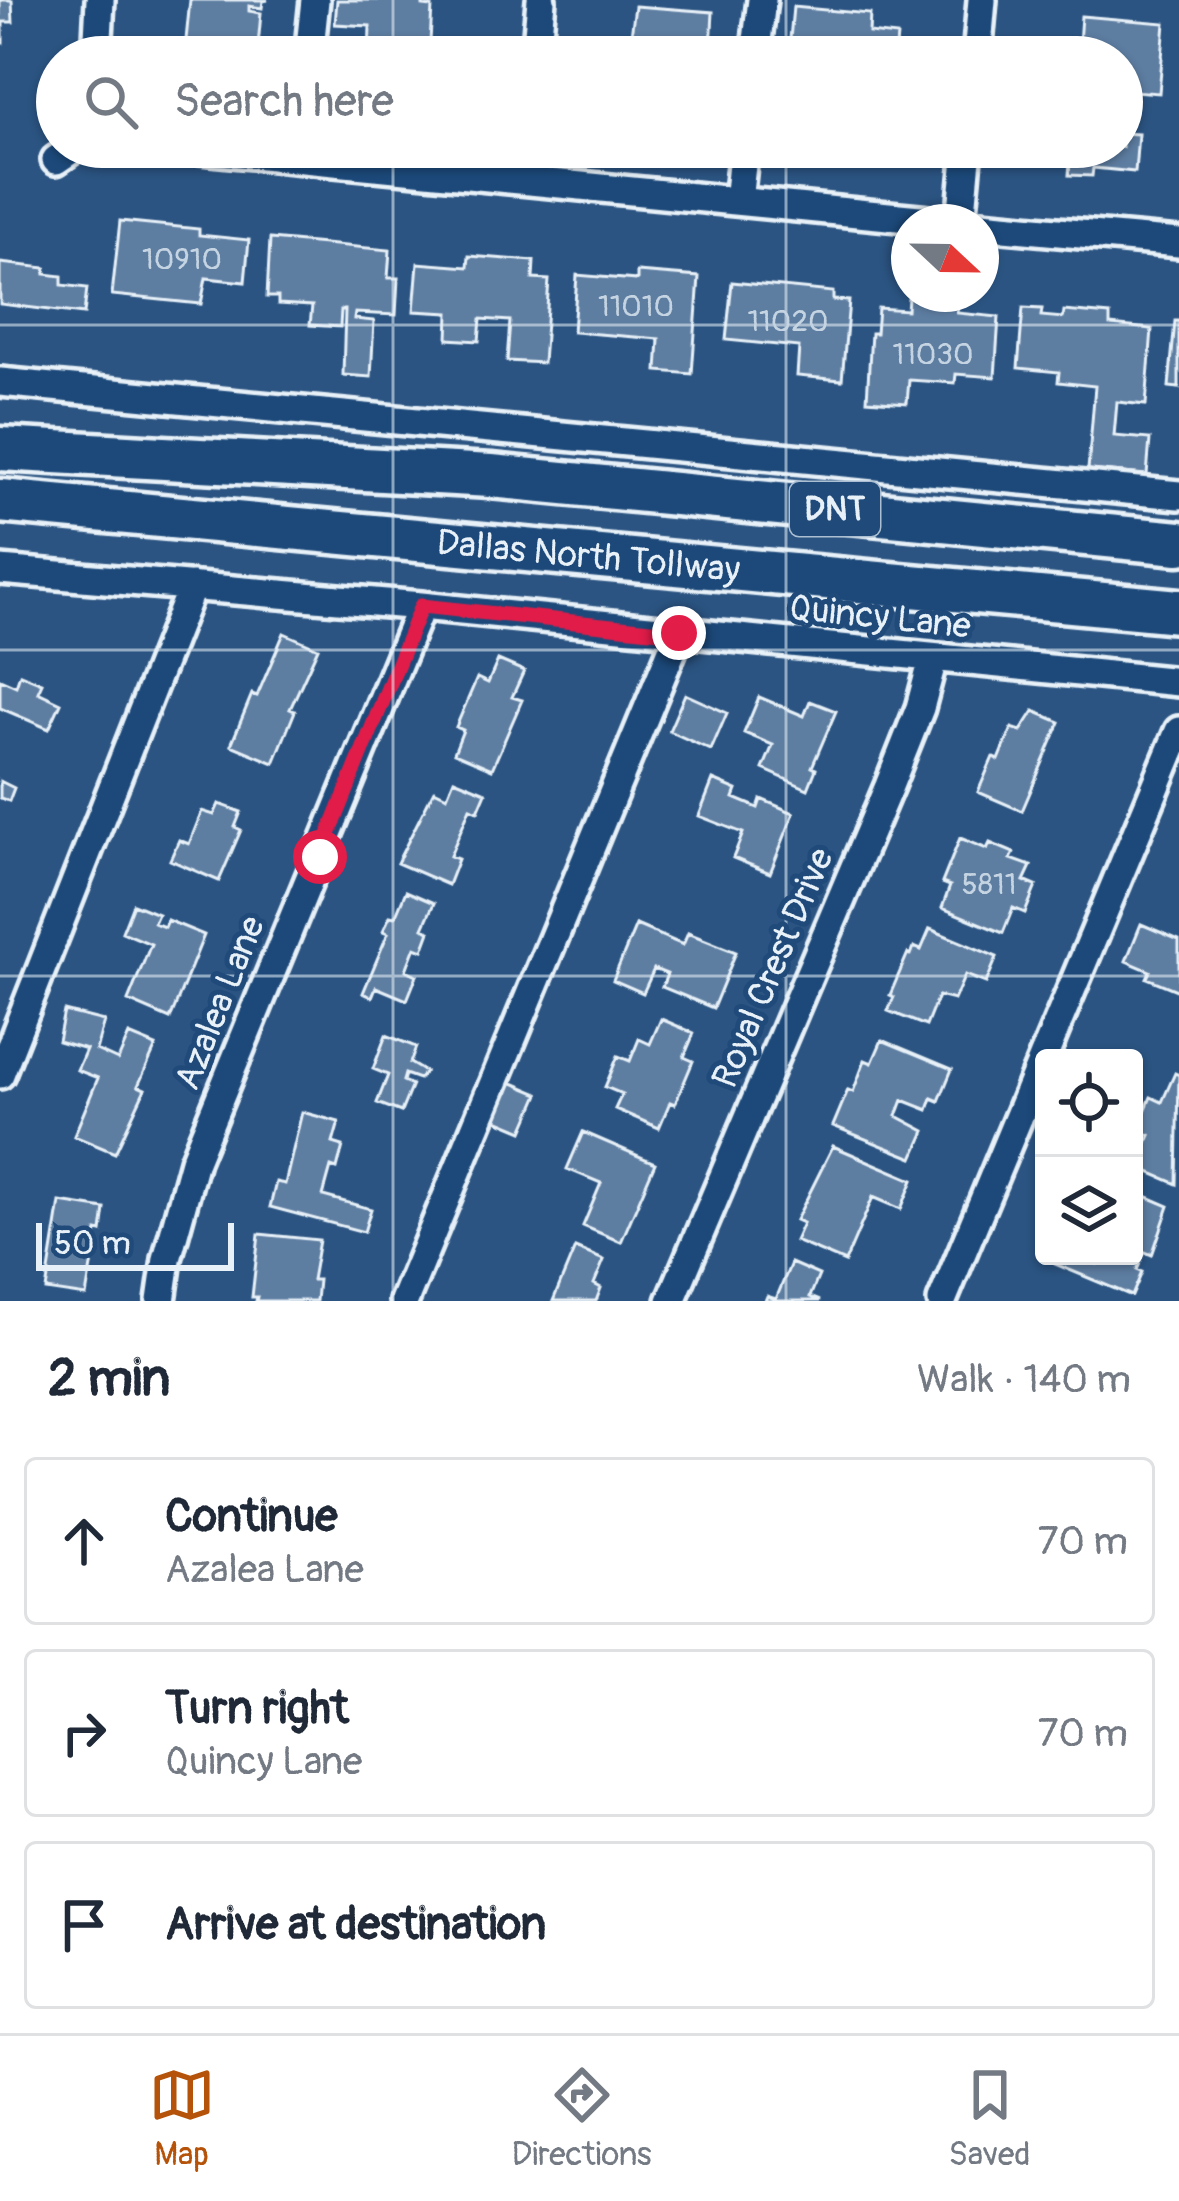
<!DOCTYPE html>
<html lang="en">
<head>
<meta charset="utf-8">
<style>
  body { margin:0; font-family:Pangolin,sans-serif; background:#f2f2f3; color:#1f2937 }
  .controls { position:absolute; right:36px; bottom:36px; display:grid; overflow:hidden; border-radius:12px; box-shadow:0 3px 9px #0004 }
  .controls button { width:108px; height:108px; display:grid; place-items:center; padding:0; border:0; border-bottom:3px solid #e0e1e3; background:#fff; color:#1f2937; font:60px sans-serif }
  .compass { position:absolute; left:891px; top:204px; width:108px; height:108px; border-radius:50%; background:#fff; box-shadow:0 3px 9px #0004; rotate:112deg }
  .scale { position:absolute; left:36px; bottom:30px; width:198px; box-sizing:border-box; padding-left:12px; border:6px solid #e8f1f8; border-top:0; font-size:33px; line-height:42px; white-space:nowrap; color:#e8f1f8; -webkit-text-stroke:9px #1f4a7a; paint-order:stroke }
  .stop { position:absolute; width:36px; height:36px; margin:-27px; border:9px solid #e11d48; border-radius:50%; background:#fff }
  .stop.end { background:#e11d48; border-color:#fff; box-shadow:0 3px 12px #0008 }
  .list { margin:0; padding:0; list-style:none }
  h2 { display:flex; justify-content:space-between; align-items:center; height:156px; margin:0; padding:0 48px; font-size:51px }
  h2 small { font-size:39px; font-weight:400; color:#747a83 }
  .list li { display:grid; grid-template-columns:78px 1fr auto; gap:36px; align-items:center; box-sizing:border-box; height:168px; margin:0 24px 24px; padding:0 24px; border:3px solid #e0e1e3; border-radius:12px }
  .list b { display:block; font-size:45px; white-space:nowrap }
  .list p { margin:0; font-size:39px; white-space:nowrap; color:#747a83 }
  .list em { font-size:39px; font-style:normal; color:#747a83 }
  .icon { flex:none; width:66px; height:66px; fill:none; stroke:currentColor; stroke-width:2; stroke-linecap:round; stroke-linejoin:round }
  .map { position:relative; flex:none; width:1179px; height:1301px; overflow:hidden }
  .search { position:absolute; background:#fff; box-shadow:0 3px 9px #0004; left:36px; right:36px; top:36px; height:132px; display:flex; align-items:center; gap:30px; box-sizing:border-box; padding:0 42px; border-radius:66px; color:#747a83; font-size:45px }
  .sheet { height:732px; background:#fff }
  nav { display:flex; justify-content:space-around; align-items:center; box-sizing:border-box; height:168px; border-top:3px solid #e0e1e3; background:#fff; font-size:33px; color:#747a83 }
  nav a { display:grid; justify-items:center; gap:6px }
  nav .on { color:#b45309 }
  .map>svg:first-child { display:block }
</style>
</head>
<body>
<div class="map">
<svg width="1179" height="1301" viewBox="0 0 1179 1301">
  <rect width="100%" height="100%" fill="#2b5482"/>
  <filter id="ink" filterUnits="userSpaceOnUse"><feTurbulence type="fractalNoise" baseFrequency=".00833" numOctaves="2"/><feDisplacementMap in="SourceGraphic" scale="24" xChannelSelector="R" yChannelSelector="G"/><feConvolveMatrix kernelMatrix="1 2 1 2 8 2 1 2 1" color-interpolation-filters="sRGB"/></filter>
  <g filter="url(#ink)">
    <!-- building -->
    <path fill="#5d7da1" stroke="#e8f1f8" stroke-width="3" d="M0,0H12L13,22H3V43H0Z
      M190,0H268L263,1L262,8L249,6V11L261,13L257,57H191V41L186,40Z
      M337,0H423V6L432,7L430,42L450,43L449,57H369L370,26L335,24Z
      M635,6L713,12L711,48L694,47L693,57H628Z
      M793,7L870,14L869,33L897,36L895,57H799L800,51L789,50Z
      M1081,16L1165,23L1159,93L1133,91L1132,111L1122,110V57H1078Z
      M1122,133L1138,134L1135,172L1093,168L1092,176L1069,175L1071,147H1122Z
      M120,221L199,229V235L249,240L245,282L206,278L201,304L112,295Z
      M270,239L390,250L388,278H398L396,315L355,313L354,319L374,321L371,377L343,375L345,310H341L340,327L310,325L312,306L278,304V297H267Z
      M469,256L534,261L533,279L549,280L543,363L507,361L510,321L481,319L479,341L448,339L449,313L414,311L418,263L468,267Z
      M0,263L46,268L45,274L62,276V285L87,288L84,314L0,304Z
      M637,272L699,277L692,374L657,371L659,339L573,332L577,275L637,280Z
      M732,282L833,292V300L849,301L842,380L797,376L799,347L726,340Z
      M908,298L958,302L957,313L999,317L995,377L956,374L955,383L909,380L907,403L867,400L871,333H876L878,308L907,310Z
      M1023,308L1042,309L1041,316L1063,318L1064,311L1110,315V325L1152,329L1146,405L1117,402L1114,436L1150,439L1147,475L1088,470L1095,386L1058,382L1059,372L1018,368Z
      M1175,321H1179V388L1169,387Z
      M284,633L318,648L290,709L295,711L274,763L231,745L252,694L257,696Z
      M498,660L524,671L512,697L522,700L492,769L454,753L463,730L456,727L477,678L488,683Z
      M20,674L42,683L38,692L61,703L49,729L0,708V679L16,686Z
      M685,694L727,713L711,750L669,731Z
      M759,697L804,716L810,701L836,711L812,767L816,769L808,789L763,769L773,745L744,733Z
      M1034,711L1060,722L1022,811L978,792L993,757L999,760L1012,728L1021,731Z
      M454,779L486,792L478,811L470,808L450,856L458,859L448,885L397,863L434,790L447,796Z
      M713,780L737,790L734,798L758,808L761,799L794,813L770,873L733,858L743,833L699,816Z
      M0,781L14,788L9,801L0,798Z
      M219,804L241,812L235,827L241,830L219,881L170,860L179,840L189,844L202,811L214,815Z
      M960,838L987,849L990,843L1014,853L1011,859L1031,866L1024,881L1036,886L1025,913L1013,908L1003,933L942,908L950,886L942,883Z
      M406,891L434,903L423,928L430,931L423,950L415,947L406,970L417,975L407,1000L376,987L372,997L363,993L388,933L383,931L390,916L395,917Z
      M133,904L158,914L154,923L164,927L167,920L204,935L170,1019L128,1001L151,944L122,932Z
      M1141,924L1179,940V991L1147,978L1150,971L1126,961Z
      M636,925L683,945L688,933L736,952L713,1008L662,987L667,974L654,969L643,993L613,980Z
      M930,929L997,957L986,983L965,975L954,1000L938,996L926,1026L888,1011L894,997L890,995L908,953L911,955L914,947L921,950Z
      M64,1011L104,1021L96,1050L118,1060L129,1035L156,1046L138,1086L145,1089L115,1153L74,1136L98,1078L77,1070L86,1049L58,1041Z
      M661,1019L694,1033L684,1057L693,1061L675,1104L670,1102L659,1128L615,1109L622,1094L605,1087L618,1056L630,1061L639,1039L650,1044Z
      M386,1035L416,1047L410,1063L425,1072L419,1079L405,1074L403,1081L412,1085L401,1112L377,1103L388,1075L373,1069Z
      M882,1040L952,1069L939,1101L932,1098L928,1110L903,1100L897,1116L925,1131L913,1158L833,1126L848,1090L853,1092L865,1060L872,1063Z
      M1175,1073L1179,1075L1177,1184L1137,1167L1150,1135L1137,1130L1151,1097L1162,1102Z
      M508,1081L539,1094L523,1131L492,1118Z
      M302,1112L339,1122L333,1143L343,1146L337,1169L331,1167L323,1196L371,1209L364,1232L270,1207L276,1182L285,1184Z
      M583,1132L655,1163L621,1242L583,1226L601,1183L567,1169Z
      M833,1146L913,1180L901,1209L873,1197L845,1262L795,1241L803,1223L796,1220Z
      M1143,1195L1169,1206L1152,1255L1145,1252L1137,1270L1142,1272L1132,1296L1055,1264L1059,1256H1078L1097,1264L1100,1256H1134V1216Z
      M60,1202L105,1209L102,1232L97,1231L86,1296L46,1290Z
      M259,1234L319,1240L312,1280H318L316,1301H256L257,1297H252Z
      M575,1248L604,1260L594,1284L601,1288L596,1301H553Z
      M791,1263L819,1275L810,1297L820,1301H765L767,1296L776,1299Z"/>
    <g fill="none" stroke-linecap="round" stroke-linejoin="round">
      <defs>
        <path id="minor" d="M97,57L100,0
          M309,57L315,0
          M536,57L541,0
          M755,57L762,0
          M977,57L982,0
          M180,147L950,222
          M56,160L75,147
          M526,180L529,147
          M738,201L744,147
          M961,222L968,147
          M981,225L1179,243
          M0,382L1179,495
          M0,570L421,606L1179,682
          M0,1074L192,586
          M161,1301L167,1259L194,1161L421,606
          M404,1301L679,633
          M671,1301L889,786L920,708L933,659
          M942,1301L1179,731"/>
        <g id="highway">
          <path d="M0,449L491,476L1179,543"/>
          <path id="s1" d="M0,501L1179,611"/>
        </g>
      </defs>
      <!-- minor casing -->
      <use href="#minor" stroke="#e8f1f8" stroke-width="36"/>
      <!-- highway casing -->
      <use href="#highway" stroke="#e8f1f8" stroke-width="51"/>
      <!-- minor -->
      <use href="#minor" stroke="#1f4a7a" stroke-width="27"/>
      <!-- highway -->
      <use href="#highway" stroke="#1f4a7a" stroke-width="42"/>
    </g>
  </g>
  <g fill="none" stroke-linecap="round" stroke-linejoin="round" filter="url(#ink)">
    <!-- route -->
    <path stroke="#e11d48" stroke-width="15" d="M320,857L421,606L679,633"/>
  </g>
  <!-- grid -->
  <path fill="none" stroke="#e8f1f8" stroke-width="3" stroke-opacity="0.55" d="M393,0V57M786,0V57M393,147V1301M786,147V1301M0,325H1179M0,650H1179M0,976H1179"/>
  <g text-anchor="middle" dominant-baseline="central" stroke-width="10" stroke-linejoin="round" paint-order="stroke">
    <!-- number labels -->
    <g font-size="30" fill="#c5d4e2">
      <text x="182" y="259">10910</text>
      <text x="636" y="306">11010</text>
      <text x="788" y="321">11020</text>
      <text x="933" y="354">11030</text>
      <text x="989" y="884">5811</text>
    </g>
    <!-- shield labels -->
    <rect fill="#1f4a7a" stroke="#acbfd2" stroke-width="3" x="790" y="482" width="90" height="54" rx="9"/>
    <g font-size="33" font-weight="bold" fill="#e8f1f8">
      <text x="835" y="509">DNT</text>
    </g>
    <!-- street labels -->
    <g font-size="36" fill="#e8f1f8" stroke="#1f4a7a">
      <text stroke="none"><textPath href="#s1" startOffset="591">Dallas North Tollway</textPath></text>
      <text transform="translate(880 617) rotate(6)">Quincy Lane</text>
      <text transform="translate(773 968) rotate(-67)">Royal Crest Drive</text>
      <text transform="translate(220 1003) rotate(-68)">Azalea Lane</text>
    </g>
  </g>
</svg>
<div class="controls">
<button><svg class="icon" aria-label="locate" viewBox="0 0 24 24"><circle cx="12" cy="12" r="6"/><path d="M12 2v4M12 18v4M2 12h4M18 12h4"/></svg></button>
<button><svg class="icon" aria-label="layers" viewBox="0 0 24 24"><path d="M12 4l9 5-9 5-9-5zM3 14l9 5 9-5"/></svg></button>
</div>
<svg class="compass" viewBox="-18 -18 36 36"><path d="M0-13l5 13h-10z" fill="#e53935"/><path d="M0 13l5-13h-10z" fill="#747a83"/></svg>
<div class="scale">50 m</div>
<div class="stop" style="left:320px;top:857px"></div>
<div class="stop end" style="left:679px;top:633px"></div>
<div class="search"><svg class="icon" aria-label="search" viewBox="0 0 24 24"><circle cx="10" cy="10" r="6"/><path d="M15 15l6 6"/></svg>Search here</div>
</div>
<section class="sheet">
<h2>2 min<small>Walk · 140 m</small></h2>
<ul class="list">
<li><svg class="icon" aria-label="ahead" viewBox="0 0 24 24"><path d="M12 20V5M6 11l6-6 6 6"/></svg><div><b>Continue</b><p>Azalea Lane</p></div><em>70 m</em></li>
<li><svg class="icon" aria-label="right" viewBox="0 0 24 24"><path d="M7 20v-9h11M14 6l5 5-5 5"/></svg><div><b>Turn right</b><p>Quincy Lane</p></div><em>70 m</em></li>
<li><svg class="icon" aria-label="arrive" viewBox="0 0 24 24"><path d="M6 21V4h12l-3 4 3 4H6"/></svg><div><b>Arrive at destination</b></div></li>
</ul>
</section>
<nav>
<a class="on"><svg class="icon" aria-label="map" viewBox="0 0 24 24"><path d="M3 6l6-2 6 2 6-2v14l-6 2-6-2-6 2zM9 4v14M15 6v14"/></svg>Map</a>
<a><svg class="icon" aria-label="directions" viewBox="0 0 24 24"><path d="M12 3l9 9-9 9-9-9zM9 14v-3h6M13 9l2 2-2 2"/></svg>Directions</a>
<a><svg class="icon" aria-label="saved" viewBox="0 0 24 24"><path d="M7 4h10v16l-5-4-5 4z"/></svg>Saved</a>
</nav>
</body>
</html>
